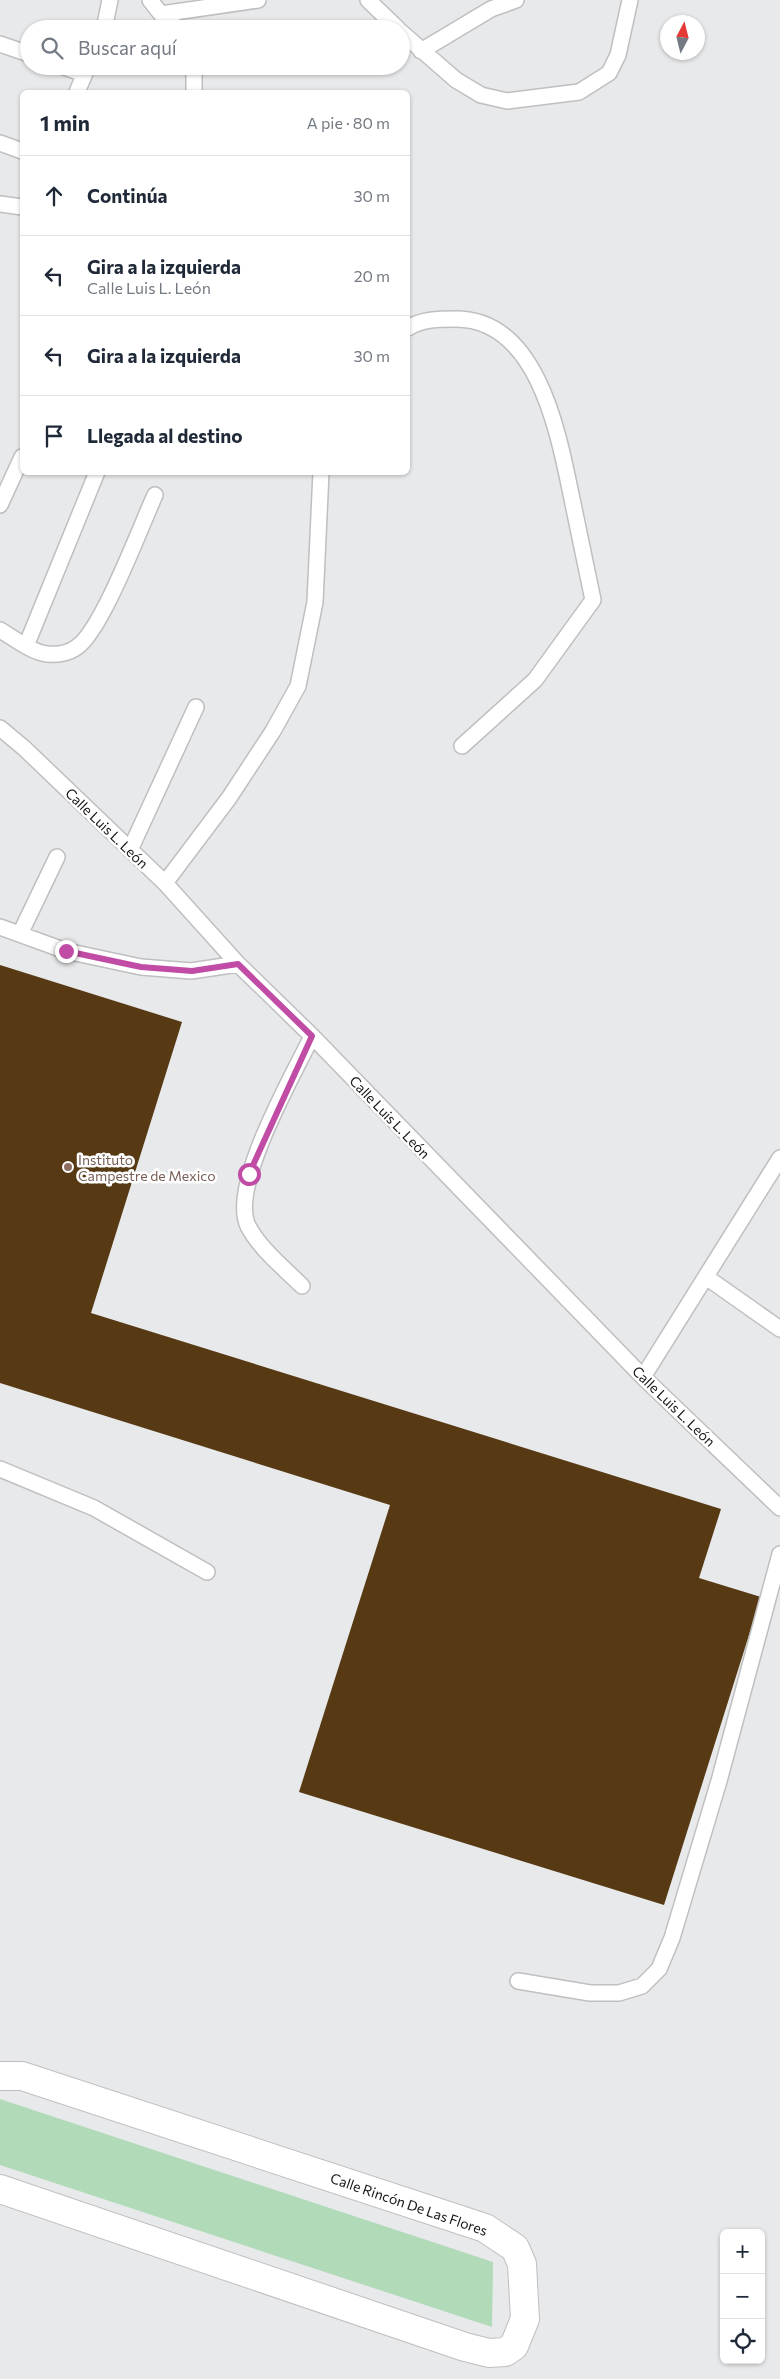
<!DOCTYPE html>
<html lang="es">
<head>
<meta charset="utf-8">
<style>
  body { margin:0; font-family:Commissioner,sans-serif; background:#f6f6f7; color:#1f2937 }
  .controls { position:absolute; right:15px; bottom:15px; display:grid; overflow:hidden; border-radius:8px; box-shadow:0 1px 4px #0004 }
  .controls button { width:45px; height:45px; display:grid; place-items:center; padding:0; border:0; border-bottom:1px solid #e0e1e3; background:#fff; color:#1f2937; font:25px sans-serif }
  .compass { position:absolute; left:660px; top:15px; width:45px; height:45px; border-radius:50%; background:#fff; box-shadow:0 1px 4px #0004; rotate:7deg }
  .stop { position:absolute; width:15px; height:15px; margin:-11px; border:4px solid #c04ca6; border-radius:50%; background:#fff }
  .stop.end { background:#c04ca6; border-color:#fff; box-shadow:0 1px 5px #0008 }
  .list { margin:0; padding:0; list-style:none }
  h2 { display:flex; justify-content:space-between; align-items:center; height:65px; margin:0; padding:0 20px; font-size:21px }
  h2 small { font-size:16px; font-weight:400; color:#747a83 }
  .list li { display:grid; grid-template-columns:32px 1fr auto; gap:15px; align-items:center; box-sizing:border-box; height:80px; padding:0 20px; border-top:1px solid #e0e1e3 }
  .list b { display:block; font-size:19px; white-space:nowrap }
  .list p { margin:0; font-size:16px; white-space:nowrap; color:#747a83 }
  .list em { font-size:16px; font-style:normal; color:#747a83 }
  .icon { flex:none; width:28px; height:28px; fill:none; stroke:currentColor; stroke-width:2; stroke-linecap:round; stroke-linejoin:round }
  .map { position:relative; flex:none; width:780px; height:2379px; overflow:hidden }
  .search { position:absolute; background:#fff; box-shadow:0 1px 4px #0004; left:20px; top:20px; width:390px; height:55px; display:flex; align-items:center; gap:12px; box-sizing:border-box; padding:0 18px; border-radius:28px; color:#747a83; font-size:19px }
  .panel { position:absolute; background:#fff; box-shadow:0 1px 4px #0004; left:20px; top:90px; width:390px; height:385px; border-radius:8px }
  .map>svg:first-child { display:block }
</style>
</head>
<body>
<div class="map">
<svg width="780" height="2379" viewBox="0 0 780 2379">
  <rect width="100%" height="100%" fill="#e8e9eb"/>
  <!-- green -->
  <path fill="#b0dab8" d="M0,2099L493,2262L492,2327L0,2165Z"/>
  <!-- building -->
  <path fill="#573a14" d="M0,965L182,1022L91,1313L721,1509L699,1578L761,1597L664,1905L299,1792L390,1505L0,1383Z"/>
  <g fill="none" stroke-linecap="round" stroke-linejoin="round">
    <defs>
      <path id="service" d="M150,0L161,14L179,29
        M368,0L398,29
        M161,14L258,0
        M104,29L110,0
        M401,32L456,80L481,95L507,101L579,92L609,73L618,55L630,0
        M0,44L29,54
        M421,51L491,9L516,0
        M61,66L84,74
        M194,66V92
        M77,92L88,66
        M0,143L22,151
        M0,204L22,207
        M408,328C422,319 439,319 456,319C539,319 559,437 572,499C579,533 586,567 593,600L535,680L462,746
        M0,505L22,457
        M0,630C14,638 31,652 47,654C57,655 69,653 77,647C102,630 140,528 155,495
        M26,646L97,472
        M0,728L24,748L165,883L238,964L312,1036L643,1377L780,1508
        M130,850L196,707
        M165,883L229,798L273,731L298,686L315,602L321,472
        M0,927L66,951L141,967L191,971L238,964
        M20,934L57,857
        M706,1277L780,1329
        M302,1286C284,1268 260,1249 248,1226C229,1186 293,1076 312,1036
        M643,1377L780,1158
        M0,1469L94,1508L207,1572
        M518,1981L590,1993H619L642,1986L659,1969L672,1938L719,1781L780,1554"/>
      <path id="minor" d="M0,2076H22L485,2228L515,2248L522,2264L525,2319L514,2346L505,2352L489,2353L465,2347L0,2189"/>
    </defs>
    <!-- service casing -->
    <use href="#service" stroke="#bfbfc1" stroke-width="18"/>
    <!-- minor casing -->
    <use href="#minor" stroke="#bfbfc1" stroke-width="30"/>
    <!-- service -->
    <use href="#service" stroke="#fff" stroke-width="15"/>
    <!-- minor -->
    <use href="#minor" stroke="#fff" stroke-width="28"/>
  </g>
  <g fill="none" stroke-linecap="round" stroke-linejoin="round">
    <!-- route -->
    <path stroke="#c04ca6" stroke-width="6" d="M66,951L141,967L192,971L238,964L312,1036L249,1174"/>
  </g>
  <!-- markers -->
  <circle fill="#8d6e63" stroke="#fff" stroke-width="2" cx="68" cy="1167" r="5"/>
  <g text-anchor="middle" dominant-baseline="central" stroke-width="5" stroke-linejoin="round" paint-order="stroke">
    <!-- street labels -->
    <g font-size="14" fill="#151516" stroke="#fff">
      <text transform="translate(107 828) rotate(44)">Calle Luis L. León</text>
      <text transform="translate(390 1117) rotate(46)">Calle Luis L. León</text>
      <text transform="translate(674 1406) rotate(44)">Calle Luis L. León</text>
      <text transform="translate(409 2204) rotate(19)">Calle Rincón De Las Flores</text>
    </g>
    <!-- education labels -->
    <g font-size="14" fill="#785e54" stroke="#fff" text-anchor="start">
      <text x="78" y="1159">Instituto<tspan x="78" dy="16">Campestre de Mexico</tspan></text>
    </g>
  </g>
</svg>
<div class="controls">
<button>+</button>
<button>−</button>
<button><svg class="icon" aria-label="locate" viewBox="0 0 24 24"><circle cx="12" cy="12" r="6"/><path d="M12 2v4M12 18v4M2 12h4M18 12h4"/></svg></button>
</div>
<svg class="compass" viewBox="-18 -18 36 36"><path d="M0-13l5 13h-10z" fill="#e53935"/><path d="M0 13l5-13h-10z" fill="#747a83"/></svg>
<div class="stop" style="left:249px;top:1174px"></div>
<div class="stop end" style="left:66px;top:951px"></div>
<div class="search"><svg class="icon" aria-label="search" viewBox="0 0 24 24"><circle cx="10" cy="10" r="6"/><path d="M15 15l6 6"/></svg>Buscar aquí</div>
<section class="panel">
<h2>1 min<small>A pie · 80 m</small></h2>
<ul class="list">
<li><svg class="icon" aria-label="ahead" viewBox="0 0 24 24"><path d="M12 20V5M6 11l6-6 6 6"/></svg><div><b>Continúa</b></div><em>30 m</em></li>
<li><svg class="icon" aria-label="left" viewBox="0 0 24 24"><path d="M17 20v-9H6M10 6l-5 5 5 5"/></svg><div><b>Gira a la izquierda</b><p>Calle Luis L. León</p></div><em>20 m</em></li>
<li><svg class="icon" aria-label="left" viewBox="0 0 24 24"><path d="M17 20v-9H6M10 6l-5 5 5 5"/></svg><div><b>Gira a la izquierda</b></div><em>30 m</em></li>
<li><svg class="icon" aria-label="arrive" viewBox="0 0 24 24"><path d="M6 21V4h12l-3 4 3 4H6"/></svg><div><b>Llegada al destino</b></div></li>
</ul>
</section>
</div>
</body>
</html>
